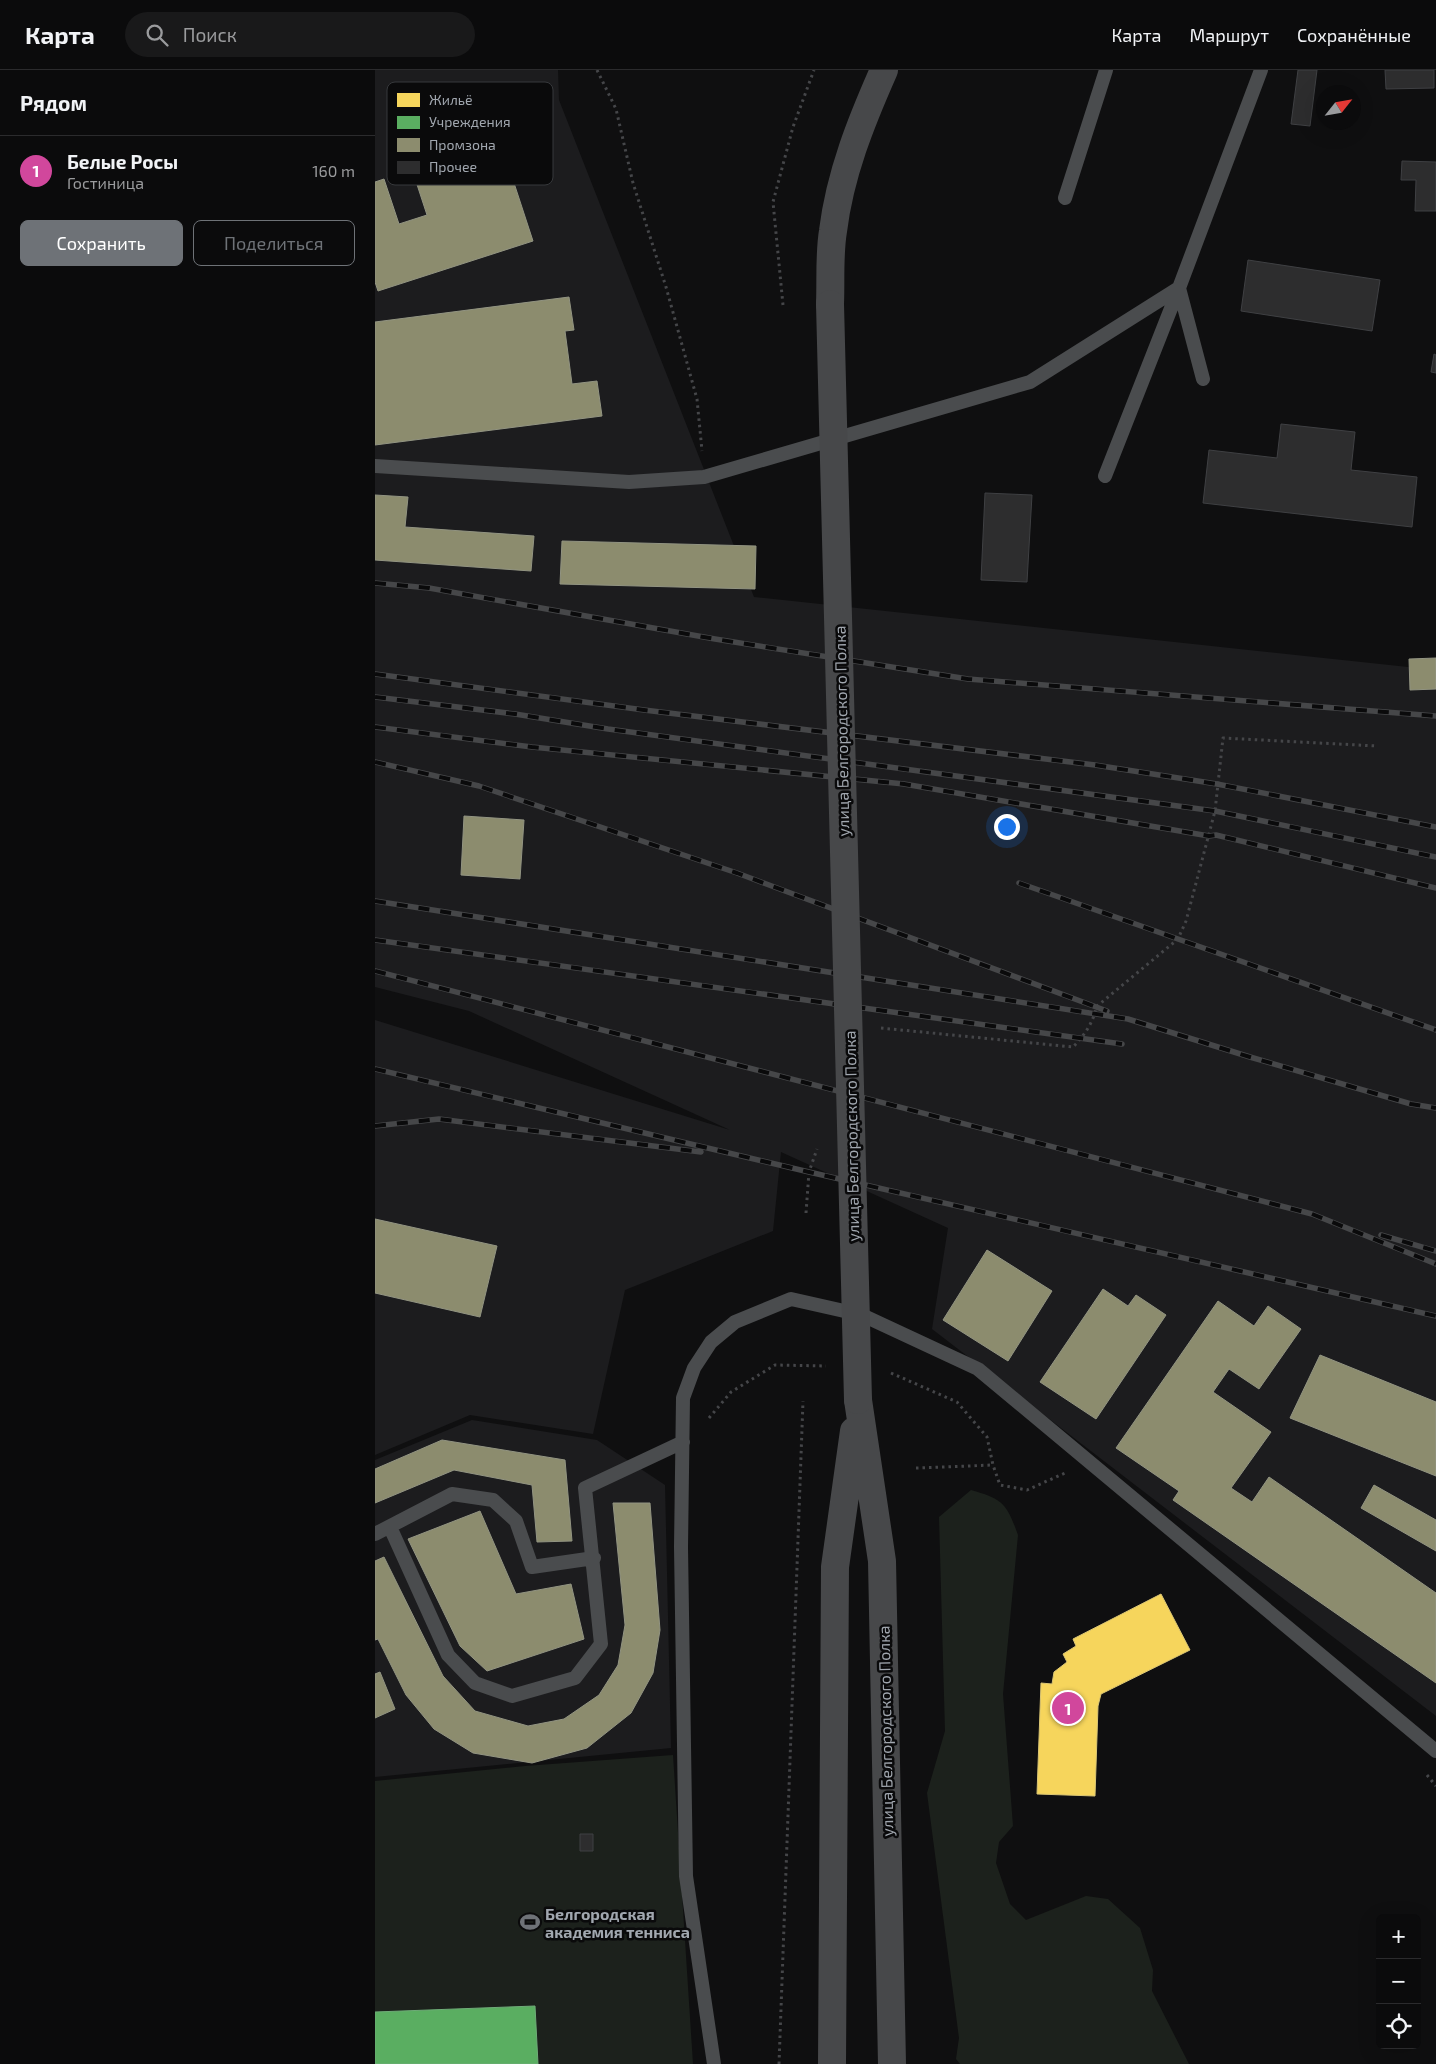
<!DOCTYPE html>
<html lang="ru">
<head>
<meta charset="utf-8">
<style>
  body { margin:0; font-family:"Exo 2",sans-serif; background:#19191a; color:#f1f3f6 }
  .controls { position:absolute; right:15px; bottom:15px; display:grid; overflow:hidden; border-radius:8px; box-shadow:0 5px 20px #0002 }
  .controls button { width:45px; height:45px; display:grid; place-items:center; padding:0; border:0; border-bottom:1px solid #2b2b2d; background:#0b0b0c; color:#f1f3f6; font:25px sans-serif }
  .compass { position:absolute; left:941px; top:15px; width:45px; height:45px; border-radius:50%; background:#0b0b0c; box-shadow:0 5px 20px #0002; rotate:59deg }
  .you { position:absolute; left:631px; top:756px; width:18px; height:18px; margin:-12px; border:4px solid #fff; border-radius:50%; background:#1a73e8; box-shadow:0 0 0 8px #1a73e833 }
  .badge { display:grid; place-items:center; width:32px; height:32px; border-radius:50%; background:#6e7277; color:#fff; font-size:16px; font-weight:700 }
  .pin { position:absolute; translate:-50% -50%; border:2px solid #fff; box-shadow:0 1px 5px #0006 }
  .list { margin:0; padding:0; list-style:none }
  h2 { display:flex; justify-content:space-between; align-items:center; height:65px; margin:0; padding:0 20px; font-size:21px }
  h2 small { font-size:16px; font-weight:400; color:#9a9b9d }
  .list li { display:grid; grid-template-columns:32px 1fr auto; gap:15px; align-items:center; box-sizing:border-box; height:70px; padding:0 20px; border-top:1px solid #2b2b2d }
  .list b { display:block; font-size:19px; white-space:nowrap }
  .list p { margin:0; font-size:16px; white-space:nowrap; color:#9a9b9d }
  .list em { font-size:16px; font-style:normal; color:#9a9b9d }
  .actions { display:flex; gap:10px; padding:15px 20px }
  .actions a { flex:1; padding:11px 0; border:1px solid #6e7277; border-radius:8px; text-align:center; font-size:18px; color:#6e7277 }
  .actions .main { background:#6e7277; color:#fff }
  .icon { flex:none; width:28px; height:28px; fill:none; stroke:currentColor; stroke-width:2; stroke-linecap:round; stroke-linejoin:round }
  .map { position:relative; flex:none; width:1061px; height:1994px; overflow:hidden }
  header { display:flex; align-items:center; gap:30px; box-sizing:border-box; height:70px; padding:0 25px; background:#0b0b0c; border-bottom:1px solid #2b2b2d }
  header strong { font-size:24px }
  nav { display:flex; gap:28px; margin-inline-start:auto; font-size:18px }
  .search { width:350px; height:45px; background:#19191a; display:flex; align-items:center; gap:12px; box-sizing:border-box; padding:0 18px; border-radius:28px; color:#9a9b9d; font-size:19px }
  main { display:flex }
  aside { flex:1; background:#0b0b0c }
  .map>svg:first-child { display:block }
</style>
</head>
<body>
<header>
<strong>Карта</strong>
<div class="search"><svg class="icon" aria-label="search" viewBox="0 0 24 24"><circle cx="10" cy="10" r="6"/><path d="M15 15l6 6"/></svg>Поиск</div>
<nav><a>Карта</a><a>Маршрут</a><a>Сохранённые</a></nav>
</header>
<main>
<aside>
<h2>Рядом<small></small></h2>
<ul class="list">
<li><span class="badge" style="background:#d1479c">1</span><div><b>Белые Росы</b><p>Гостиница</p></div><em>160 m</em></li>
</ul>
<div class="actions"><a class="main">Сохранить</a><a>Поделиться</a></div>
</aside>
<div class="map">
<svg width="1061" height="1994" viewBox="0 0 1061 1994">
  <rect width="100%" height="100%" fill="#0f0f10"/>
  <!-- built -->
  <path fill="#1c1c1e" d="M0,0H183L184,30L379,527L1061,600V1646L557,1259L573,1158L406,1082L398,1161L250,1220L218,1364L95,1345L0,1385V950L355,1060L94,941L0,917Z
    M97,1350L222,1370L290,1415L296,1678L0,1707V1390Z"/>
  <!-- green -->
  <path fill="#1c211c" d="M596,1420C628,1429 632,1434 643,1465L628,1624L638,1756L624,1772L621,1793L635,1834L651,1850L711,1826L733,1829L765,1858L778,1900L777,1921L814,1994H585L581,1989L584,1968L552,1723L570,1661L564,1447Z
    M298,1685L318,1994H0V1711L150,1696Z"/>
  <!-- homes -->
  <path fill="#f6d55c" stroke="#dcc775" d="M786,1524L815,1580L726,1624L723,1636L720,1726L662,1724L666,1613L677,1614L679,1602L692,1592L688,1584L701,1576L698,1569Z"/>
  <!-- public -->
  <path fill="#5aae61" stroke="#6fac78" d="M160,1936L163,1994H0V1942Z"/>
  <!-- industry -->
  <path fill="#8c8c6e" stroke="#929482" d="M121,58L158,171L3,221L0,212V112L9,109L24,154L52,145L33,87Z
    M194,227L199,260L190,261L197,314L222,311L227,346L0,375V252Z
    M0,425L33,427L30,457L159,466L156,501L0,490Z
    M187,471L381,476L380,519L185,514Z
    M1061,588V619L1035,620L1034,589Z
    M89,746L149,750L145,809L86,805Z
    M0,1149L122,1176L105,1247L0,1223Z
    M612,1180L677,1221L633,1291L568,1250Z
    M728,1219L753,1236L761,1225L791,1245L721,1349L665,1312Z
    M843,1231L879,1256L893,1236L926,1259L884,1319L854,1299L838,1322L896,1362L856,1418L877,1432L894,1407L1061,1523V1613L798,1430L804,1421L741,1378Z
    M945,1285L1061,1332V1406L915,1348Z
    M67,1370L190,1390L197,1471L162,1472L157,1415L79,1400L0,1433V1399Z
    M999,1415L1061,1450V1481L986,1438Z
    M238,1433H275L285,1560L278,1603L256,1643L212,1678L157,1693L98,1683L59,1659L31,1625L3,1569L0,1570V1491L9,1487L68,1606L100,1641L153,1656L189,1649L224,1625L243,1595L250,1555Z
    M105,1441L141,1524L196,1514L209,1569L112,1601L85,1576L33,1469Z
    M5,1602L20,1639L0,1648V1604Z"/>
  <!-- building -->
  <path fill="#2d2d2e" stroke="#3f4043" d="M923,0H942L935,56L916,54Z
    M1010,0H1059V18L1011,19Z
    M1027,91L1061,92V141H1040L1041,110H1026Z
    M873,190L1005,210L997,261L866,241Z
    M1059,284L1061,285V303L1056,302Z
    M906,354L980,362L976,400L1042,407L1037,457L828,433L834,380L902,388Z
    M610,423L657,425L652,512L606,510Z
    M205,1764H218V1781H205Z"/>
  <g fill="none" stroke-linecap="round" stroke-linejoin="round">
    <!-- path -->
    <path stroke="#454649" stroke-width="3" stroke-dasharray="2.5 4" stroke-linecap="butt" d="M222,0L241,39L258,113L291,217L322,329L327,381
      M408,235L398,132L418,57L439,0
      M506,958L698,977C708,967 719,952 721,937L803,869L811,851L840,741L848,668L1002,676
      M431,1143L434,1102L442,1079
      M516,1303L582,1332L612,1367L618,1395L625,1415L652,1420L690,1403
      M334,1348L356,1322L400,1295L451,1296
      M541,1398L618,1395
      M1052,1705L1061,1716
      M404,1994L428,1331"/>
    <!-- lane -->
    <path stroke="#4a4c4e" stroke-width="14" d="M690,128L731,0
      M0,396L254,412L329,407L655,312L804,218L886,0
      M730,406L804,218L828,309
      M15,1457L73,1585L100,1613L137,1626L200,1608L226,1574L210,1418L308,1372
      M0,1464L77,1424L118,1430L141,1451L157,1497L219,1488
      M339,1994L311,1806L306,1477L308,1328L319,1298L336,1272L360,1252L416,1229L487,1245L603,1299L1061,1681"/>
    <!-- primary -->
    <path stroke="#47484a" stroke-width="28" d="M455,234C456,210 454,185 458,161C465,104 486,52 509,0
      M483,1330L507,1491L517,1994
      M457,1994L460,1497L479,1361"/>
    <defs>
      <path id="rail" d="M0,513L54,518L340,569L593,609L1061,646
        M0,604L269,640L720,695L842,714L1061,757
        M0,627L140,644L233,659L840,741L1061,787
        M0,657L157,677L529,714L834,766L841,765L1061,818
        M0,692L104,716L362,803L732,941
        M644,813L1061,960
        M0,831L753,949L875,987L1036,1034L1061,1038
        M0,870L747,974
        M0,901L937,1144L1061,1194
        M0,999L434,1102L1061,1246
        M0,1056L64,1049L326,1082
        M1006,1165L1061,1181"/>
    </defs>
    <!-- rail casing -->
    <use href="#rail" stroke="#464749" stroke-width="5.5"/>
    <!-- rail -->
    <use href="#rail" stroke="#0a0a0b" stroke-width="4" stroke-dasharray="11" stroke-linecap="butt"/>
    <!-- primary-bridge -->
    <path stroke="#47484a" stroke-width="28" d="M455,234L483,1330"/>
  </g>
  <!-- icons -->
  <defs>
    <symbol id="stadium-bare" viewBox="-9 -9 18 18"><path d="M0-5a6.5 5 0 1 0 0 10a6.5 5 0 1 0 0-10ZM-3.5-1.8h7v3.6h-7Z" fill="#6e7277" stroke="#0a0a0b" stroke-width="2.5" paint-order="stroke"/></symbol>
  </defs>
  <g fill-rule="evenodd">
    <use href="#stadium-bare" x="141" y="1838" width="28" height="28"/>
  </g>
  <g text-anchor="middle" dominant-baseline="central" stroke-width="5" stroke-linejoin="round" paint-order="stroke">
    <!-- street labels -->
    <g font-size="16" fill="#a1a7af" stroke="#0a0a0b">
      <text transform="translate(466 661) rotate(-91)">улица Белгородского Полка</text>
      <text transform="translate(476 1066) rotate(-91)">улица Белгородского Полка</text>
      <text transform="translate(510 1661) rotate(-91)">улица Белгородского Полка</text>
    </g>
    <!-- poi labels -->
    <g font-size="16" font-weight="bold" fill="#a1a7af" stroke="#0a0a0b" text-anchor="start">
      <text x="170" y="1843">Белгородская<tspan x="170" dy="18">академия тенниса</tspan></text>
    </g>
  </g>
  <!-- legend -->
  <rect x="12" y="12" width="166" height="103" rx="8" fill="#0a0a0b" stroke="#37393c" stroke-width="1"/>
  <rect x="22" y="23" width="23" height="14" fill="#f6d55c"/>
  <rect x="22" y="46" width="23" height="13" fill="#5aae61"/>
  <rect x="22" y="68" width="23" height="14" fill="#8c8c6e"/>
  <rect x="22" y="91" width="23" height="13" fill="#2d2d2e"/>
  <g font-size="14" fill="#a1a7af">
    <text x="54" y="35">Жильё</text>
    <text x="54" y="57">Учреждения</text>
    <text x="54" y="80">Промзона</text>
    <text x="54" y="102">Прочее</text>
  </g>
</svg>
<div class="controls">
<button>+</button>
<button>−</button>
<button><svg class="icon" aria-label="locate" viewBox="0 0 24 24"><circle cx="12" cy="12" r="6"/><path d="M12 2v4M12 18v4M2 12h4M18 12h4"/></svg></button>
</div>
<svg class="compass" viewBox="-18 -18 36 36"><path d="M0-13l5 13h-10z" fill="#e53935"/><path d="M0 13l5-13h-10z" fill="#9a9b9d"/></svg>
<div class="you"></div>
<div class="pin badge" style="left:693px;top:1638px;background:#d1479c">1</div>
</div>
</main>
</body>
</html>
